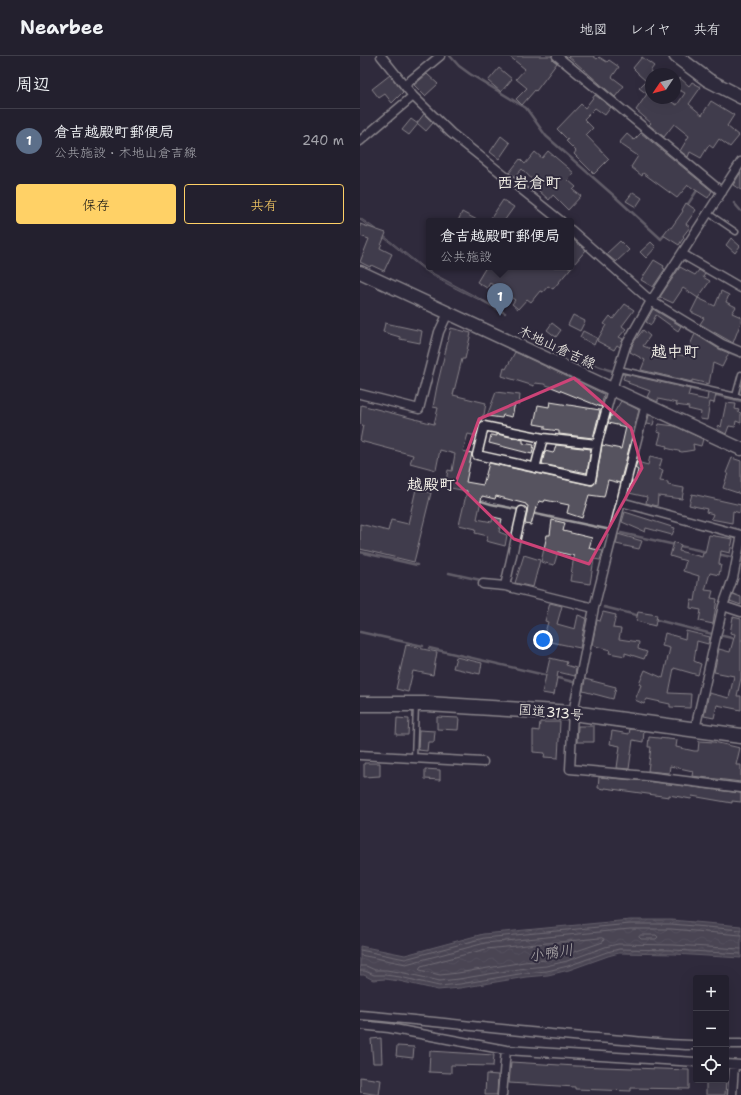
<!DOCTYPE html>
<html lang="ja">
<head>
<meta charset="utf-8">
<style>
  body { margin:0; font-family:"Shantell Sans","Klee One",sans-serif; background:#2b2836; color:#f1f3f6 }
  .controls { position:absolute; right:12px; bottom:12px; display:grid; overflow:hidden; border-radius:4px; box-shadow:0 4px 16px #0002 }
  .controls button { width:36px; height:36px; display:grid; place-items:center; padding:0; border:0; border-bottom:1px solid #403e4a; background:#23202e; color:#f1f3f6; font:20px sans-serif }
  .compass { position:absolute; left:285px; top:12px; width:36px; height:36px; border-radius:50%; background:#23202e; box-shadow:0 4px 16px #0002; rotate:235deg }
  .you { position:absolute; left:183px; top:584px; width:14px; height:14px; margin:-10px; border:3px solid #fff; border-radius:50%; background:#1a73e8; box-shadow:0 0 0 6px #1a73e833 }
  .badge { display:grid; place-items:center; width:26px; height:26px; border-radius:50%; background:#ffd166; color:#fff; font-size:13px; font-weight:700 }
  .pin { position:absolute; translate:-50% -33px; filter:drop-shadow(0 1px 2px #0008) }
  .pin::after { content:''; position:absolute; top:21px; width:14px; height:12px; background:inherit; clip-path:polygon(0 0,100% 0,50% 100%) }
  .popup { position:absolute; left:66px; top:162px; width:148px; height:52px; box-sizing:border-box; display:grid; place-content:center; border-radius:4px; background:#23202e; filter:drop-shadow(0 1px 3px #0005); font-size:13px; white-space:nowrap; color:#a3a3aa }
  .popup b { font-size:15px; color:#f1f3f6 }
  .popup::after { content:''; position:absolute; left:50%; top:100%; margin-left:-8px; border:8px solid transparent; border-top-color:#23202e }
  .list { margin:0; padding:0; list-style:none }
  h2 { display:flex; justify-content:space-between; align-items:center; height:52px; margin:0; padding:0 16px; font-size:17px }
  h2 small { font-size:13px; font-weight:400; color:#a3a3aa }
  .list li { display:grid; grid-template-columns:26px 1fr auto; gap:12px; align-items:center; box-sizing:border-box; height:64px; padding:0 16px; border-top:1px solid #403e4a }
  .list b { display:block; font-size:15px; white-space:nowrap }
  .list p { margin:0; font-size:13px; white-space:nowrap; color:#a3a3aa }
  .list em { font-size:13px; font-style:normal; color:#a3a3aa }
  .actions { display:flex; gap:8px; padding:12px 16px }
  .actions a { flex:1; padding:9px 0; border:1px solid #ffd166; border-radius:4px; text-align:center; font-size:14px; color:#ffd166 }
  .actions .main { background:#ffd166; color:#111 }
  .icon { flex:none; width:22px; height:22px; fill:none; stroke:currentColor; stroke-width:2; stroke-linecap:round; stroke-linejoin:round }
  .map { position:relative; flex:none; width:381px; height:1039px; overflow:hidden }
  header { display:flex; align-items:center; gap:24px; box-sizing:border-box; height:56px; padding:0 20px; background:#23202e; border-bottom:1px solid #403e4a }
  header strong { font-size:19px }
  nav { display:flex; gap:22px; margin-inline-start:auto; font-size:14px }
  main { display:flex }
  aside { flex:1; background:#23202e }
  .map>svg:first-child { display:block }
</style>
</head>
<body>
<header>
<strong>Nearbee</strong>
<nav><a>地図</a><a>レイヤ</a><a>共有</a></nav>
</header>
<main>
<aside>
<h2>周辺<small></small></h2>
<ul class="list">
<li><span class="badge" style="background:#5c6f8a">1</span><div><b>倉吉越殿町郵便局</b><p>公共施設 · 木地山倉吉線</p></div><em>240 m</em></li>
</ul>
<div class="actions"><a class="main">保存</a><a>共有</a></div>
</aside>
<div class="map">
<svg width="381" height="1039" viewBox="0 0 381 1039">
  <defs>
    <pattern id="water-waves" width="16" height="10" patternUnits="userSpaceOnUse"><rect width="16" height="10" fill="#6a6670"/><path d="M0 5q4-4 8 0t8 0" fill="none" stroke="#807c84"/></pattern>
  </defs>
  <rect width="100%" height="100%" fill="#2f2a3d"/>
  <filter id="ink" filterUnits="userSpaceOnUse"><feTurbulence type="fractalNoise" baseFrequency=".025" numOctaves="2"/><feDisplacementMap in="SourceGraphic" scale="8" xChannelSelector="R" yChannelSelector="G"/><feConvolveMatrix kernelMatrix="1 2 1 2 8 2 1 2 1" color-interpolation-filters="sRGB"/></filter>
  <g filter="url(#ink)">
    <!-- water -->
    <path fill="url(#water-waves)" stroke="#a19ea0" d="M0,162L13,171L65,213L126,246V247C105,237 82,227 63,213C42,197 22,179 0,164Z
      M270,864H311L381,870V902L314,898L259,897L248,900L209,914L188,919L166,921L100,932L78,934L39,925L25,923L13,924L4,919H0V890L45,899L123,878Z"/>
    <g fill="none" stroke-linecap="round" stroke-linejoin="round">
      <!-- shore -->
      <path stroke="#bdb9b8" stroke-width="1" d="M281,879H296L298,881L296,883H281L279,881Z
        M242,882L244,883L243,886L205,899L185,904L164,906L98,917L80,919L60,914L59,913L61,910L126,893Z
        M0,894L45,903L124,882L270,868H311L381,874
        M0,899L46,908L125,887L270,873H311L381,879
        M0,910H6L15,914H26L40,916L80,925L99,923L165,912L186,910L207,905L245,891L258,888L314,889L381,893
        M0,915H5L14,919H25L40,921L79,930L100,928L165,917L187,915L208,910L247,896L259,893L314,894L381,898"/>
      <!-- stream -->
      <path stroke="#a19ea0" stroke-width="2.5" d="M90,0L99,10L110,18L166,52L186,80L252,138L299,181L301,183L306,177
        M374,147L381,155
        M326,151L338,133
        M123,245L145,257
        M293,252L363,294L381,301
        M172,276L181,282
        M193,289C215,302 242,313 267,319
        M327,332L381,345
        M379,338L381,328
        M118,444L131,448L161,454
        M171,457L251,474
        M261,477L347,496
        M0,496L57,509
        M358,498L371,501
        M89,517L125,525
        M244,551L280,560
        M293,563L352,578
        M0,576L63,590
        M363,580L381,584
        M69,592L189,620
        M194,621L217,627"/>
    </g>
    <!-- building -->
    <path fill="#56525f" stroke="#f4f1e8" d="M149,0H192L193,4L197,7L176,35L175,34L162,49L156,43L167,32L156,23L165,13Z
      M208,0H233L237,3L239,1L247,6L249,4L259,11L252,21L264,30L255,41Z
      M282,1L294,10L291,14V42H304L317,49L325,37L315,32L320,22L329,30L332,26L341,31L329,48L342,59L351,45L374,59L367,70L379,80L370,91L359,83L353,92L349,89L341,102L330,96L328,101L320,95L329,80L314,68L304,81L289,69L291,67L276,54L287,38L279,32L286,25L278,18V17L273,12Z
      M139,12L152,23L141,36L128,25Z
      M67,18L78,28L65,40L54,29Z
      M30,19L43,36L32,47L25,38L19,42L12,33Z
      M235,39L251,51L245,59L235,52L224,63L233,72L226,79L249,103L234,118L214,98L216,95L206,85L208,84L197,73L221,48L225,52Z
      M64,58L73,67L66,75L57,67Z
      M51,63L58,68L49,79L42,74Z
      M281,77L352,135L348,142L328,129L317,142L283,117L282,120L271,111L278,100L259,87L267,78L274,84Z
      M141,80L150,87L139,103L130,96Z
      M188,95L214,117L208,124L216,131L213,134L221,140L208,154L193,139L189,144L178,134L180,132L162,113L155,121L149,117L160,103L165,108L175,96L182,102Z
      M381,116V134L373,129Z
      M273,136L282,142L276,151L266,145Z
      M143,144L154,151L144,165H129Z
      M326,147L336,154L326,168L330,171L323,180L324,181L319,189L303,179L309,171L311,172L323,155L322,154Z
      M102,156L119,165H98Z
      M0,168L26,177L20,192L32,198L24,215L11,209L10,211L0,206L9,183L0,180Z
      M211,182L226,194L193,233L188,230L183,236L180,235L171,246L167,243L158,253L152,248L155,244L130,227L127,232L117,226L126,211H211Z
      M371,182L380,190L375,197L366,189Z
      M260,185L269,194L256,206L246,198Z
      M291,186L296,191L286,202L280,196Z
      M294,204L304,210L303,212L305,213L293,231L281,224Z
      M320,211L335,219L339,214L345,218L343,221L350,225L338,242L355,250L361,235L369,239L366,246L376,251L372,257L381,261V266L373,287L340,268L344,262L331,256L338,242L323,232L313,247L300,241Z
      M265,248L274,254L262,270L266,273L259,281L263,283L260,291L257,289L254,294L237,285L246,269L244,268L250,260L253,263Z
      M293,253L321,270L318,275L296,259L291,269L286,266Z
      M213,259L225,265L220,275L208,269Z
      M25,267L62,275L60,287L40,283V281L23,276Z
      M192,267L201,274L196,281L187,274Z
      M91,272L111,277L105,303H102L93,339L126,347L124,359H123L121,365L119,368L116,380L108,378L103,395L112,397L106,426L123,429L129,407L230,429H233L236,425L242,389L261,393L266,371L248,367L250,360H252L261,345L279,354L260,427L248,424L244,441L229,439L222,462L207,457L209,449L185,444L184,446L179,445L177,452L176,451L171,469L165,468L168,450L166,449V448L136,440L135,443L122,440L117,463L132,466L133,461L142,463L139,476L147,479L145,490L126,485L128,480L115,477L116,473L99,469L107,435L85,431L88,414L92,415L95,398L80,394L76,414L50,407L53,399L0,385L3,369L0,368L1,349L74,368L78,352L73,351L77,330Z
      M283,274L290,280L283,290L312,300V297L325,300L335,278L359,293L369,297L362,311L353,307L349,328L332,324V326L281,314L285,304L270,296L273,287Z
      M223,275L237,282L234,289L220,281Z
      M155,296L244,338L241,351L184,328L175,327L174,330L142,320L144,312L146,313Z
      M265,318L330,333L328,340L347,344L348,337L356,339L354,347L350,346L347,364L340,363L341,356L328,353L329,351L316,349L317,347L298,343V346L287,341L290,335L268,327L269,325L263,323Z
      M136,336L160,339L159,348L155,347L152,361L143,359L142,362L127,360Z
      M190,346L240,354L233,382L199,378V375L185,373V370L174,368L178,349L189,351Z
      M366,347L376,348L375,353L379,354L378,356L381,357V367L376,365L375,371L369,370L366,378L357,373L359,369L361,371Z
      M289,359L295,361L293,369L287,368Z
      M299,368L315,370L343,383L341,390L333,388L334,394L322,396L306,392L307,390L298,388L301,377L297,376Z
      M137,378L163,384V387L174,389L172,398L129,387L131,379L137,380Z
      M196,389L231,393L227,417L182,408L185,395L193,397L194,396Z
      M290,400L302,403L299,413L303,414L300,425L308,426V429L324,432L322,443L298,440L297,450L286,447L287,441L269,437L272,425L275,426L278,414L275,412L277,406L288,409Z
      M372,402L381,405V438L363,432L368,417H366Z
      M56,433L71,437L54,506L0,493V468L28,475L31,464L48,468Z
      M332,438L381,449L380,457L373,455L372,467L351,463L353,458L346,456L347,453L329,449Z
      M265,456L315,472L312,479L286,472L285,476L262,466Z
      M192,464L205,467L203,475L232,482L229,492L243,495L240,504L234,503L230,528L210,525L214,500L198,496L194,509L181,506L187,479H190Z
      M258,478L282,485L279,493L256,488Z
      M349,479L373,483L370,497L361,495L359,508L361,509L359,519L350,517L345,534L353,535L351,542L357,543L353,568L339,565L341,554L330,552L331,544L335,545L339,520L323,515L326,505L310,500L314,486L321,489L319,495L342,501L343,497H345Z
      M164,499L180,504L173,531L155,527Z
      M373,538L381,541V549L370,545Z
      M190,547L202,550L197,568L215,573L218,559L226,562L220,592L191,586V588L182,586L188,566L185,565Z
      M243,556L256,559L253,572L261,573L259,583L279,586L278,593L287,596L284,603L265,597V600L249,597L250,594L232,589L237,564L240,565Z
      M278,556L297,559L295,570L276,565Z
      M373,561L381,563V622L377,640H381V654L357,649L354,662L344,660L349,637L369,642L374,620L354,616L359,593L370,596L375,578L370,577Z
      M326,575L350,581L348,588L337,585L334,605L341,608L338,619L314,612L309,637L331,638L330,652L310,651V648L287,643L284,648L275,644L281,629L279,628L285,614L303,622L310,592L302,590L305,577L325,583Z
      M46,589L58,591V592L77,596L73,619L53,615L48,636L36,633Z
      M96,601L122,607L120,618L93,612Z
      M190,602L207,606L206,609L216,612L215,620L198,616L194,639L182,637Z
      M225,623L256,631L253,643L223,635Z
      M77,661L99,662L98,674L77,673Z
      M37,662L49,663L48,679H36Z
      M180,666H200L198,702L184,701L185,697L173,696V674L179,675Z
      M218,670H234V686H217Z
      M270,673L284,675L283,686L273,684L269,713L257,712L260,690L250,688L252,675L269,678Z
      M59,674L75,675L74,686H68L67,695L58,694Z
      M289,681L317,684L316,691L334,695H338L339,685L354,686L380,692L376,709H381V726L332,720L333,715L310,710L309,717L288,715L291,691H288Z
      M4,707H20V720L4,721Z
      M65,713L80,714V724L65,723Z
      M239,721L285,725L381,737V746L372,745V747L332,740L331,743L309,739V741L245,732V733L238,732Z
      M21,982L22,1007H13L11,983Z
      M37,990L54,991L53,1002L36,1000Z
      M70,995L134,999L133,1010L91,1009V1017L69,1016Z
      M151,1006L216,1010L329,1014V1033L271,1032V1035L215,1033V1031L149,1027Z
      M126,1018L138,1019L137,1039H125Z
      M0,1021L21,1024L19,1039L0,1036Z
      M346,1024H366L365,1039H346Z"/>
    <g fill="none" stroke-linecap="round" stroke-linejoin="round">
      <defs>
        <path id="service" d="M348,157L376,176
          M259,313L381,341
          M375,340L381,318
          M54,702L56,650"/>
        <path id="minor" d="M21,0L53,40L91,77L201,165
          M197,0L362,136
          M45,29L80,0
          M0,85L53,40
          M211,174L291,245L362,288L381,296
          M322,198L381,232
          M0,338L59,353L79,276L88,257
          M286,348L234,552L213,657L210,713L286,720L381,732
          M237,388L183,382L124,370L117,399L231,424L237,388L252,333L266,289L291,245L381,106
          M175,412L183,382
          M261,446L381,479
          M123,528L145,530L234,552
          M145,530L162,455
          M363,550L381,556
          M335,673L363,550L373,522L381,483
          M0,699L123,706
          M0,959C84,966 167,977 251,983C279,985 308,989 336,989
          M0,969L29,972L146,994L336,1006
          M366,988H381
          M366,1008L381,1009
          M142,1039L146,994
          M372,1039L374,1009"/>
        <path id="secondary" d="M0,216L381,393"/>
        <path id="primary" d="M316,0L348,24L381,41"/>
        <path id="trunk" d="M0,648H68L213,657L381,680"/>
      </defs>
      <!-- service casing -->
      <use href="#service" stroke="#f4f1e8" stroke-width="7"/>
      <!-- minor casing -->
      <use href="#minor" stroke="#f4f1e8" stroke-width="11"/>
      <!-- secondary casing -->
      <use href="#secondary" stroke="#f4f1e8" stroke-width="15"/>
      <!-- primary casing -->
      <use href="#primary" stroke="#f4f1e8" stroke-width="16"/>
      <!-- trunk casing -->
      <use href="#trunk" stroke="#f4f1e8" stroke-width="17"/>
      <!-- service -->
      <use href="#service" stroke="#2f2a3d" stroke-width="4"/>
      <!-- minor -->
      <use href="#minor" stroke="#2f2a3d" stroke-width="8"/>
      <!-- secondary -->
      <use href="#secondary" stroke="#2f2a3d" stroke-width="12"/>
      <!-- primary -->
      <use href="#primary" stroke="#2f2a3d" stroke-width="13"/>
      <!-- trunk -->
      <use href="#trunk" stroke="#2f2a3d" stroke-width="14"/>
    </g>
  </g>
  <!-- marked area -->
  <path d="M0 0H381V1039H0ZM214,322L271,372L282,412L229,508L154,483L96,426L119,363Z" fill="#2f2a3d" fill-opacity=".55" fill-rule="evenodd"/>
  <path fill="none" stroke="#cc4377" stroke-width="3" stroke-linejoin="round" d="M214,322L271,372L282,412L229,508L154,483L96,426L119,363Z"/>
  <g text-anchor="middle" dominant-baseline="central" stroke-width="4" stroke-linejoin="round" paint-order="stroke">
    <!-- street labels -->
    <g font-size="14" fill="#f4f1e8" stroke="#2f2a3d">
      <text transform="translate(197 291) rotate(25)">木地山倉吉線</text>
      <text transform="translate(191 656) rotate(5)">国道313号</text>
    </g>
    <!-- water labels -->
    <g font-size="15" font-style="italic" fill="#b6b2b2" stroke="#2f2a3d">
      <text transform="translate(191 897) rotate(-9)">小鴨川</text>
    </g>
    <!-- quarter labels -->
    <g font-size="16" font-weight="bold" fill="#f4f1e8" stroke="#2f2a3d">
      <text x="169" y="126">西岩倉町</text>
      <text x="315" y="295">越中町</text>
      <text x="71" y="428">越殿町</text>
    </g>
  </g>
</svg>
<div class="controls">
<button>+</button>
<button>−</button>
<button><svg class="icon" aria-label="locate" viewBox="0 0 24 24"><circle cx="12" cy="12" r="6"/><path d="M12 2v4M12 18v4M2 12h4M18 12h4"/></svg></button>
</div>
<svg class="compass" viewBox="-18 -18 36 36"><path d="M0-13l5 13h-10z" fill="#e53935"/><path d="M0 13l5-13h-10z" fill="#a3a3aa"/></svg>
<div class="you"></div>
<div class="pin badge" style="left:140px;top:260px;background:#5c6f8a">1</div>
<div class="popup"><b>倉吉越殿町郵便局</b>公共施設</div>
</div>
</main>
</body>
</html>
